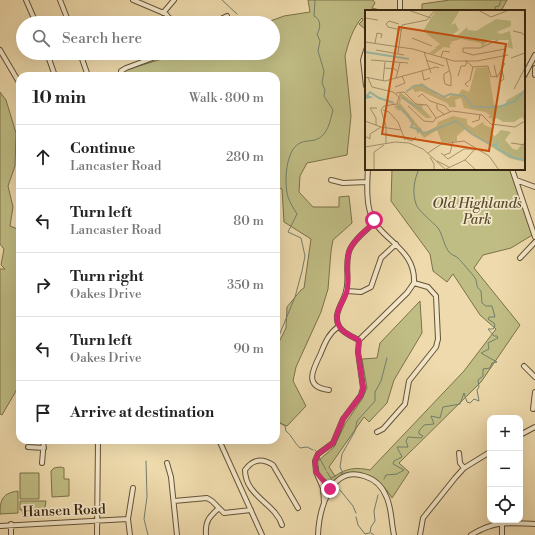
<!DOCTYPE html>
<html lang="en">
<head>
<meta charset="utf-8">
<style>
  body { margin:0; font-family:"Libre Bodoni",serif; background:#f6f6f6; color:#222 }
  .controls { position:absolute; right:12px; bottom:12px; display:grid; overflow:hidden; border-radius:8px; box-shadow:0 4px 16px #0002 }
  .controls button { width:36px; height:36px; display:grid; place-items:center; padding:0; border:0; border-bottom:1px solid #e0e0e0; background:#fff; color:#222; font:20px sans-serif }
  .stop { position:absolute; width:12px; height:12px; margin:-9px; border:3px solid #db2777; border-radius:50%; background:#fff }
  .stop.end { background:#db2777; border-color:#fff; box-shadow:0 1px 4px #0008 }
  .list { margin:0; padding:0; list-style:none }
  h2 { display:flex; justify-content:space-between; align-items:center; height:52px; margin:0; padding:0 16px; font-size:17px }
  h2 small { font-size:13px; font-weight:400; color:#767676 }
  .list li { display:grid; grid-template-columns:26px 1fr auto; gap:12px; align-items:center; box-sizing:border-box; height:64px; padding:0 16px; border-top:1px solid #e0e0e0 }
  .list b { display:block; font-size:15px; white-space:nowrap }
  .list p { margin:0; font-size:13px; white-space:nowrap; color:#767676 }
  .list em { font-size:13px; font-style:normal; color:#767676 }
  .icon { flex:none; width:22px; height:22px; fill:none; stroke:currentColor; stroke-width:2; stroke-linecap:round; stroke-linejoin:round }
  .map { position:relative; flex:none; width:535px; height:535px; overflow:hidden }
  .search { position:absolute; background:#fff; box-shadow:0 4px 16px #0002; left:16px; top:16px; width:264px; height:44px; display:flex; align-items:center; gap:10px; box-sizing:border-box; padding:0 14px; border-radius:22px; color:#767676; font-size:15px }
  .panel { position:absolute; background:#fff; box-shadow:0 4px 16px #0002; left:16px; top:72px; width:264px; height:372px; border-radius:12px }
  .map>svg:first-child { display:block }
</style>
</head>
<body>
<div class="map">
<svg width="535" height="535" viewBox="0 0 535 535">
  <rect width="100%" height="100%" fill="#eedaac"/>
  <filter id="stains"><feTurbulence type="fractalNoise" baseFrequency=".005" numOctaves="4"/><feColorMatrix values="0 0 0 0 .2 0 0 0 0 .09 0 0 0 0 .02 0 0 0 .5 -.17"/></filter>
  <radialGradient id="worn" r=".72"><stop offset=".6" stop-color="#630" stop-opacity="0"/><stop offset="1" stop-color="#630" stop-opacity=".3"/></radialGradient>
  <!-- green -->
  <path fill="#c0bd84" stroke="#7b724a" d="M308,0H373L375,3L372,8L384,11H373L372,9L366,11V30L359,24L363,20L362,18C353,27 348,44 345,56L351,116L347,155L307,163L300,176L299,192L313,207H339V197L349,196L352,223L333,240L331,251L328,289L321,312L296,367L293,381L306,406L287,426L279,423L276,412V348L286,328L287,307L301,290L304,288L311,239L284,222L282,189L276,187V76H123V74L126,70L181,53H273V23H265L284,16L310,12Z
    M450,0H507L501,11H422V4Z
    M0,92L6,100L16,133L15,166L8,186L13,207L10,226L20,230V384L2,415L0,414V269H5L1,265L4,249L0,244Z
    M392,169H512L534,234L511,248L483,255L474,268L520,325L481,382L399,463L409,472L392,498C377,473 352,465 329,484L319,472L317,462L334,447L345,424L362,399L367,388L362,359L377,358L380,343L420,301L422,333L394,380L387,403L369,422L364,417L329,467L335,476C347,468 356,467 370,470L464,371L496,329L480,315L453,274L447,282L433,271L430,254L391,201Z
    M60,467L64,468V479H69V496L52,497L51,471L54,468Z
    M20,473H39V499H20Z
    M18,491V513L0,514C0,499 3,493 18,491Z
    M20,501H46L44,513L23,515L22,510H20Z"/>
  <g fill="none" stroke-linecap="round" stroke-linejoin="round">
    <!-- stream -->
    <path stroke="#717f6c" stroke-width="1" d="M222,0L237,14
      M496,11L495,7L499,6L501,0
      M276,349V343L295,297L302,271L305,256L301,238L288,232L297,214C294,209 290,203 288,197C284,184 285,150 300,143C304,141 310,141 315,140C328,136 330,121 333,110L324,96L325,90L322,83L324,71L318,51L320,41L317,34C321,28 321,19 314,16L315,0
      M276,406L279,412L276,416
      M276,420L285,426L286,431C292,435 294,443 300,448L307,447L313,450
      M315,450L316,451
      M319,457L326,470
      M146,461L147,497L144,519L148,535
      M327,472L332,480
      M340,473H343L340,467L342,454L355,431L357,421L375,401V392L381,381L387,358
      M331,478L336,476
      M384,479L386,475L397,474L404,470L393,464L394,461L402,457L397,447H408L406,441L408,437L421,438L423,436L419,434V431L424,425L434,424L431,416L440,418L443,407L460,404L464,393L467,402L470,403L474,399L479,401L477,390L479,387L478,380L483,376V369L490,368L492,363L497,362L481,353L489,349L488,343L498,338L497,336H494L488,329H493L495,326L494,323L488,319L489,317H495L492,306H486L482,303L481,291C475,287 478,283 475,278C473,275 460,260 458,258C456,256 452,255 450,253C444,247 443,235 438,228C433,222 417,210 416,204C412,192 414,180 419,169
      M340,490L353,506L356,513
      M356,517L358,525L365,534L369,533
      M370,533L371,527L375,521L374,511L378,495
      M371,533L374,535"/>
    <defs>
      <path id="minor" d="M26,0L36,23
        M60,0L69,23
        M133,0L166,14L173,23
        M400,0V11
        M163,13L174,0
        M163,23L171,19
        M213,23L227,16
        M0,50L20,84
        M366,50L363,60L366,86
        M47,53L55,76
        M80,53L88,76
        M535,68V75
        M121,76V71L126,68L166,53
        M524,76L535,55
        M512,169L535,237
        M331,180L343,183L367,182
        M516,180L535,187
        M520,258L535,242
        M347,291L361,292L371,287L381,258L396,244
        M359,340C353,337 342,333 339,326C332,314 344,302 346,291C350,278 344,262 350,249C355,238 367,230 375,222
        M524,366L535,377
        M329,390C304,387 312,371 320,355C325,343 328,334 339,326
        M533,409L535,392
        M377,432L383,429L405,404L409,381L436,347L438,339L436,296L428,287L414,283
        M520,435L535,427
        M219,440L262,535
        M28,447L44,448
        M459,453L460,463L464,468
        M42,463L44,440
        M167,463L171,477L177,535
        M320,479L328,485L330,489
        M174,501L207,498L212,501L224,513L251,510
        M324,502L323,488L316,472L315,461L318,454L333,443L343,419L361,395L363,388L358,352L359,340L407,293L414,283C416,247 378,240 370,212C366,199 367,182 368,169
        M502,521V535
        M282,525C275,503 245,496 245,470C253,459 262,458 273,465L298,508
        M0,526L128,519
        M11,535V524
        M97,535L98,440
        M130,535L128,519L133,488
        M206,535C205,521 209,517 219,508
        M318,535C319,511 330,465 364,476C374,479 382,486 386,496C392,508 391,522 394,535
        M420,535L423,518L455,478L464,468L490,452
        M471,535C496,520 507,523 535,524"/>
    </defs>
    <!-- minor casing -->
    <use href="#minor" stroke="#645338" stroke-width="6"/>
    <!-- minor -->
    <use href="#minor" stroke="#f4e7c9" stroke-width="4"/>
  </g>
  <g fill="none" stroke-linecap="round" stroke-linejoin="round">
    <!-- route -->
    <path stroke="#db2777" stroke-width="5" d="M330,489L316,472L315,461L318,454L333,443L343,419L361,395L363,388L358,352L359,340C353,337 342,333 339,326C332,314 344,302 347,291C350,278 344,262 350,249C355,238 367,230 375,222L374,220"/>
  </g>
  <g text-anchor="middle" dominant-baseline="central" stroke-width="3.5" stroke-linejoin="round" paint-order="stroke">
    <!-- park labels -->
    <g font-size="14" font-style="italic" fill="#584c2e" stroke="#f4e7c9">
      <text x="477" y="204">Old Highlands<tspan x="477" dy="16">Park</tspan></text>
    </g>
    <!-- street labels -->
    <g font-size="14" fill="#362611" stroke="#f4e7c9">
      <text transform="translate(64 511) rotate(-2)">Hansen Road</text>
    </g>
  </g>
  <!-- overview -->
  <g transform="translate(365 10)">
    <rect width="160" height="160" fill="#eedaac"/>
    <path d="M71,0H95L86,15L90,13L94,20L87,25L91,27L102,17L103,20L111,21L131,9L146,11V16L132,22L136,24L145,21L148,39L142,37L144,30H123L117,37L116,33L96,29L85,32L88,34H85V38L79,37L69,44L64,43L71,38L68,36L71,37L75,34L58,21ZM123,57L129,95L140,96L142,90L160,80L159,110L157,107L149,112H138L132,108L126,111L127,108H123L125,105L120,102L99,98L96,88L90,90L91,97H85L82,93L56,81L50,82L47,78L57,73L74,86L83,88L88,84H94L97,79L104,82L111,58ZM36,83L50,94L58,95L57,98L67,108H61L35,86L36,91L35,93L59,123L72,116L73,112L88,106L102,109V114L108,118L118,112L119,115L127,118L126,124L130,126L136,120L146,122L140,130L148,139L152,140L160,131V152L144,148L100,119L92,126V131L77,133L72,120L59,128L36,99L34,101L29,97L34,93V84Z" fill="#c0bd84"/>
    <path fill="none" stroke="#99bba8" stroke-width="2" d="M0,42L44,49M0,82L1,88L5,87L2,86L5,82L14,88L29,93M41,82L49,76L56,75L79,87L85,84L99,86L108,97H134L150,91L160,80M36,87L57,100M33,96L44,107L48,114L46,117L52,119L53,122L55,119L57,123L64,122L91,111L107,124L128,136L131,134V138L149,148L160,150"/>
    <path fill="none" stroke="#a4926e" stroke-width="1" d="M43,0L66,8M113,0L126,7L144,0M0,8L13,10M34,14L24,11L21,14L23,17L36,20M148,21L157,23L160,26M47,28L67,36M0,32L48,39L89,51H112L143,45M10,33L12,23L17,24L16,28M98,38V42L108,45L140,39M98,38H115L133,30M11,40L39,45M59,42L66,63M33,43L37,15L62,10L70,0M76,47L78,41L85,42M81,48L86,66V76L80,74L79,70V64L84,61M146,48L160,43M6,50L43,53M61,50L79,56M100,50L108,57L123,56L126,67L133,66M129,55L132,68M20,58L30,59L33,62M57,61L59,70L65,68M93,66L96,56H100L102,52M133,66L140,53M0,67L20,71L71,57L74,58M3,68L7,77L28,82L34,87L32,94L19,96L16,100L21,116V133M31,68L35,53M18,71L20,52M136,71L139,69L137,60M30,77L40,73L37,66M103,77L100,74L105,70L108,57M149,79L160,58M31,83L39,82L51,94L62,95L71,108M53,87L57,84L65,91L80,96L85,102M72,94V99L80,105M43,96L59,111L68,112L71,108M18,100L24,102L33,112L40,130M71,108L87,101L117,105L126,114L150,117L160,111M0,111L16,117L36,120M107,112L114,110L115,104M11,115V108L5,98H12M0,126L5,129V124L16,117M39,128L47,131L51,127M146,133L160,135M0,137L30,132L44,133L58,139L81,160M63,143L76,134L99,131L124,146L134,160M76,143L83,149L99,139H111M79,145L85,143L88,131M65,147L69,154V160M100,150L111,160M72,151L84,157M81,159L100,150L111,138M9,160V142L19,135"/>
    <path fill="#cd510d" fill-opacity="0.15" stroke="#cd510d" stroke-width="2" d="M34,17L141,34L124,141L17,124Z"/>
    <rect width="160" height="160" fill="none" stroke="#362611" stroke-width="2"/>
  </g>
  <rect width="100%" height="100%" filter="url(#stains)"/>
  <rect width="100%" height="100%" fill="url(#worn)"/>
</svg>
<div class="controls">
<button>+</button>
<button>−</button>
<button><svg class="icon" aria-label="locate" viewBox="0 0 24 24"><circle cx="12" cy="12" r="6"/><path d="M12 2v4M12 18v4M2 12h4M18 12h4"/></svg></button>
</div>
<div class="stop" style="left:374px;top:220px"></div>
<div class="stop end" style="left:330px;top:489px"></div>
<div class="search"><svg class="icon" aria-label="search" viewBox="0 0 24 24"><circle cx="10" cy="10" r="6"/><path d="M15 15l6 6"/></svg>Search here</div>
<section class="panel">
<h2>10 min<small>Walk · 800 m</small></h2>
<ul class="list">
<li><svg class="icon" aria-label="ahead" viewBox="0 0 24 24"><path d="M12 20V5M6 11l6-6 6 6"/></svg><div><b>Continue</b><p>Lancaster Road</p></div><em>280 m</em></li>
<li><svg class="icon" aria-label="left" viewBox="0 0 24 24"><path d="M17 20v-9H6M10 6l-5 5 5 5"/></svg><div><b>Turn left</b><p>Lancaster Road</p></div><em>80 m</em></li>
<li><svg class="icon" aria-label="right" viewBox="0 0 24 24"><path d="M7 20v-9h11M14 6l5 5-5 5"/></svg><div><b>Turn right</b><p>Oakes Drive</p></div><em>350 m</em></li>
<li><svg class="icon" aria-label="left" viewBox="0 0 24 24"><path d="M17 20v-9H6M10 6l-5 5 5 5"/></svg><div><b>Turn left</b><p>Oakes Drive</p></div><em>90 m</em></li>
<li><svg class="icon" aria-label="arrive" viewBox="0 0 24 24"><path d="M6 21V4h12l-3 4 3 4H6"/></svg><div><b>Arrive at destination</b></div></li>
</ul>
</section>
</div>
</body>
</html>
